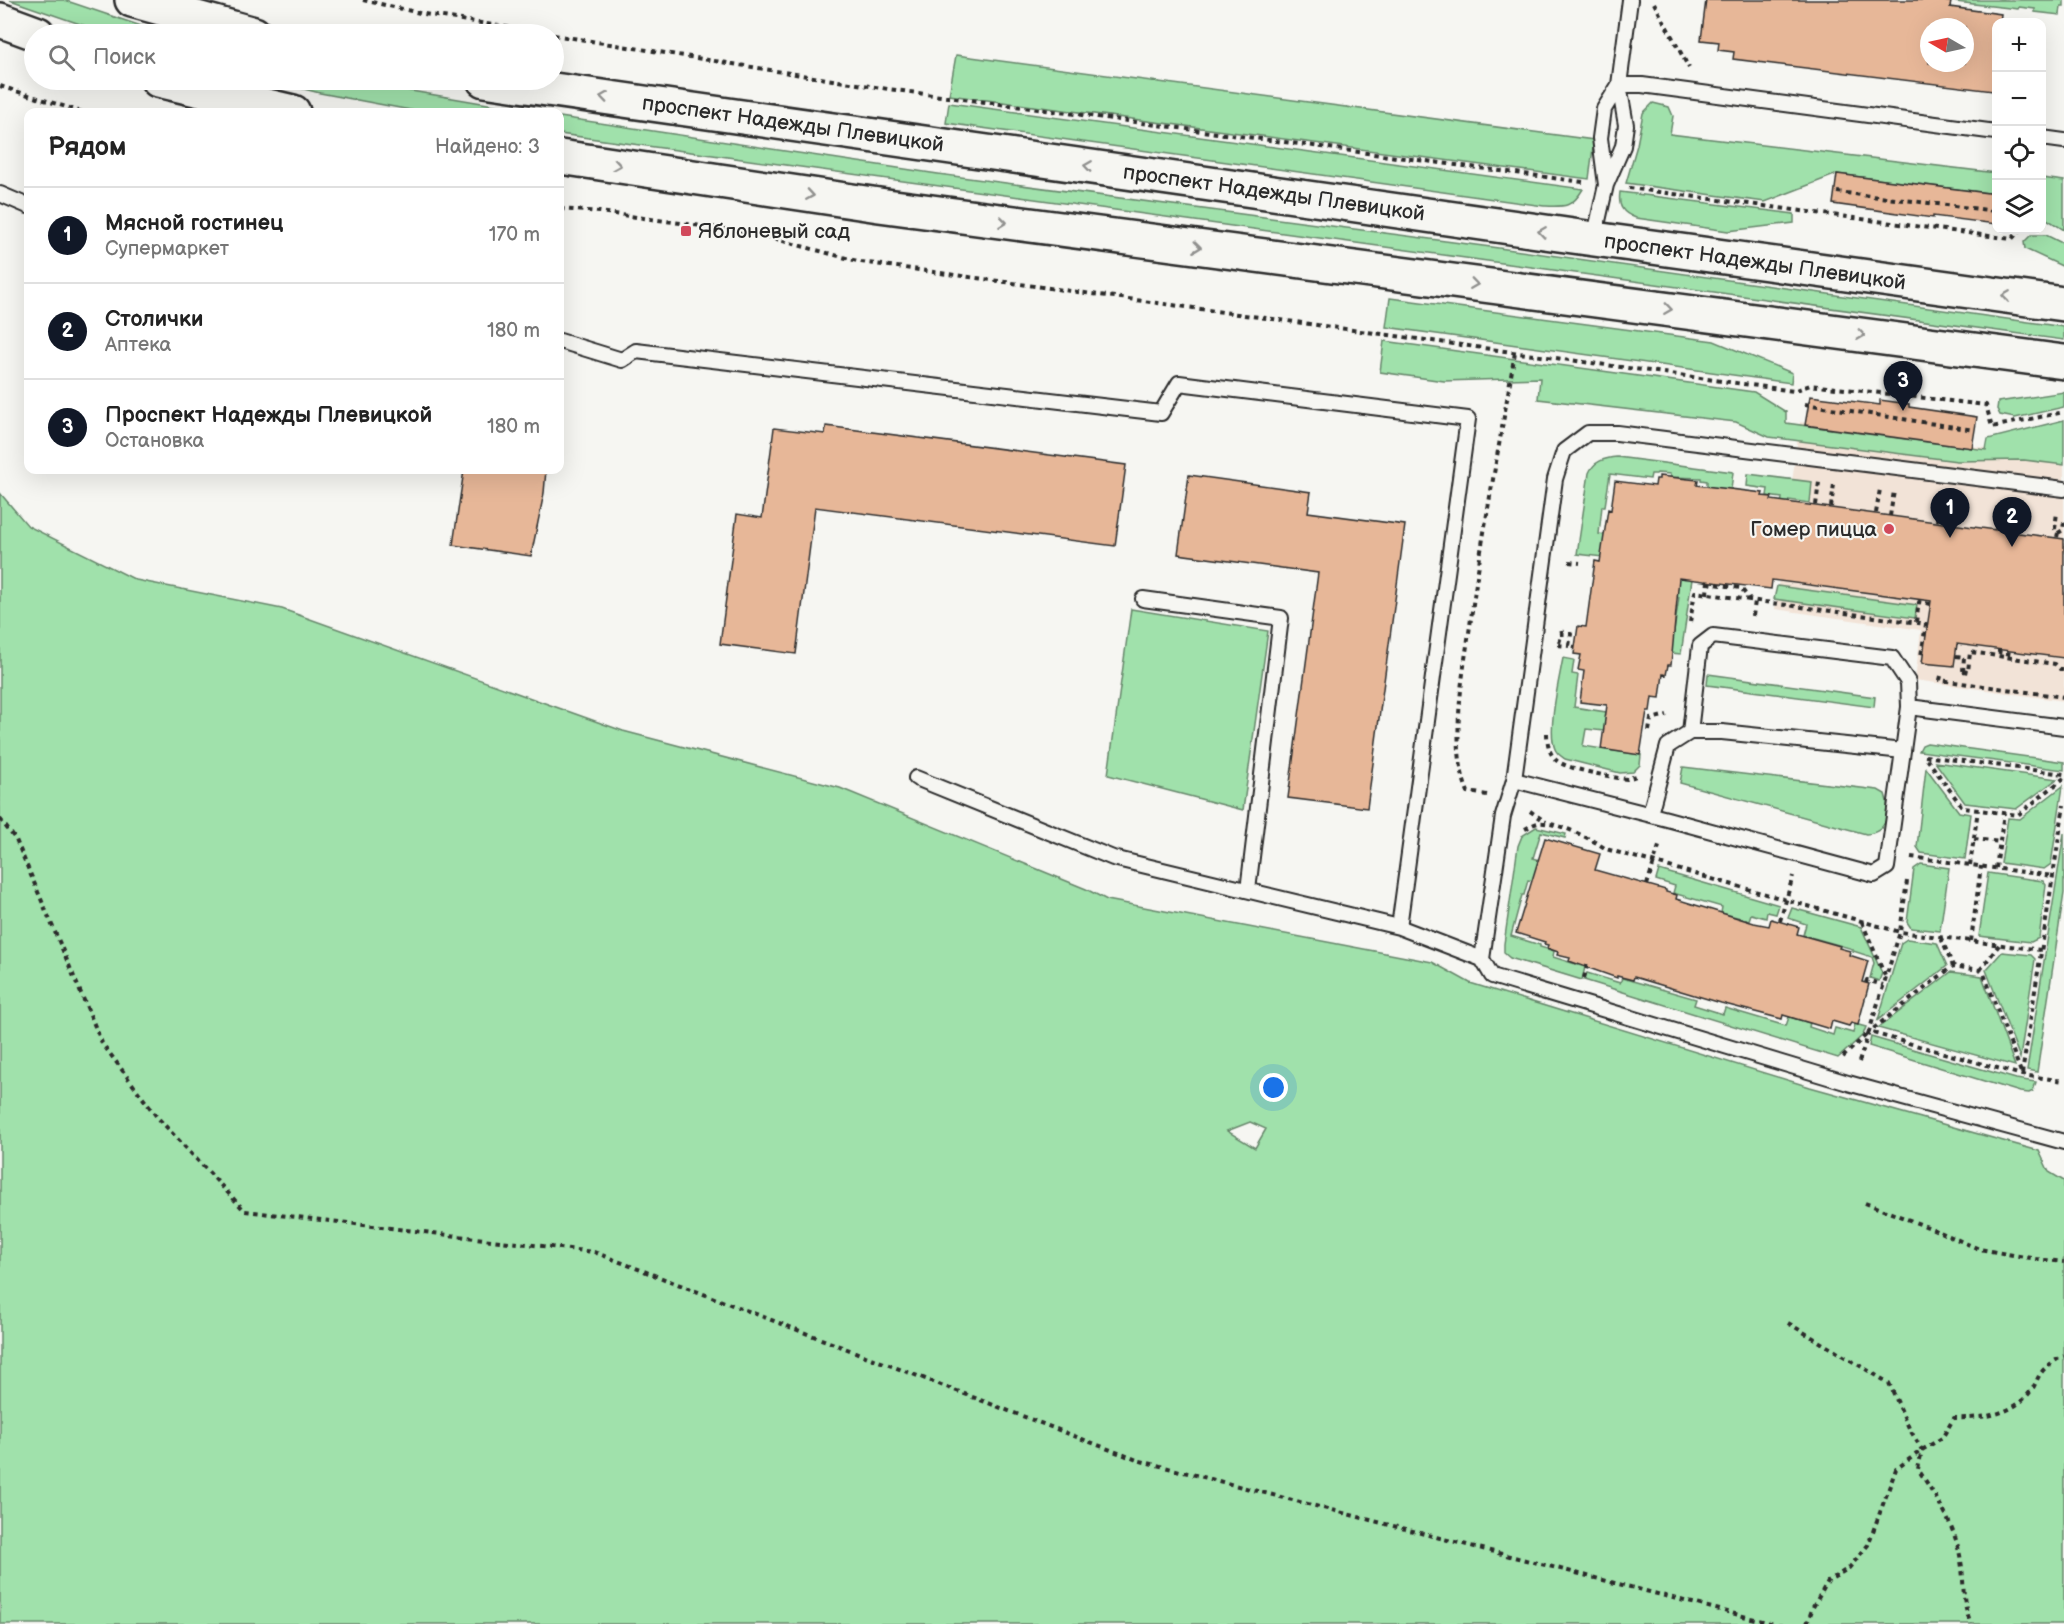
<!DOCTYPE html>
<html lang="ru">
<head>
<meta charset="utf-8">
<style>
  body { margin:0; font-family:"Balsamiq Sans",sans-serif; background:#f2f2f2; color:#222 }
  .controls { position:absolute; right:18px; top:18px; display:grid; overflow:hidden; border-radius:12px; box-shadow:0 6px 24px #0002 }
  .controls button { width:54px; height:54px; display:grid; place-items:center; padding:0; border:0; border-bottom:2px solid #e0e0e0; background:#fff; color:#222; font:30px sans-serif }
  .compass { position:absolute; left:1920px; top:18px; width:54px; height:54px; border-radius:50%; background:#fff; box-shadow:0 6px 24px #0002; rotate:279deg }
  .you { position:absolute; left:1274px; top:1088px; width:21px; height:21px; margin:-15px; border:4px solid #fff; border-radius:50%; background:#1a73e8; box-shadow:0 0 0 9px #1a73e833 }
  .badge { display:grid; place-items:center; width:39px; height:39px; border-radius:50%; background:#111827; color:#fff; font-size:20px; font-weight:700 }
  .pin { position:absolute; translate:-50% -50px; filter:drop-shadow(0 2px 3px #0008) }
  .pin::after { content:''; position:absolute; top:32px; width:21px; height:18px; background:inherit; clip-path:polygon(0 0,100% 0,50% 100%) }
  .list { margin:0; padding:0; list-style:none }
  h2 { display:flex; justify-content:space-between; align-items:center; height:78px; margin:0; padding:0 24px; font-size:26px }
  h2 small { font-size:20px; font-weight:400; color:#767676 }
  .list li { display:grid; grid-template-columns:39px 1fr auto; gap:18px; align-items:center; box-sizing:border-box; height:96px; padding:0 24px; border-top:2px solid #e0e0e0 }
  .list b { display:block; font-size:22px; white-space:nowrap }
  .list p { margin:0; font-size:20px; white-space:nowrap; color:#767676 }
  .list em { font-size:20px; font-style:normal; color:#767676 }
  .icon { flex:none; width:33px; height:33px; fill:none; stroke:currentColor; stroke-width:2; stroke-linecap:round; stroke-linejoin:round }
  .map { position:relative; flex:none; width:2064px; height:1624px; overflow:hidden }
  .search { position:absolute; background:#fff; box-shadow:0 6px 24px #0002; left:24px; top:24px; width:540px; height:66px; display:flex; align-items:center; gap:15px; box-sizing:border-box; padding:0 21px; border-radius:33px; color:#767676; font-size:22px }
  .panel { position:absolute; background:#fff; box-shadow:0 6px 24px #0002; left:24px; top:108px; width:540px; height:366px; border-radius:12px }
  .map>svg:first-child { display:block }
</style>
</head>
<body>
<div class="map">
<svg width="2064" height="1624" viewBox="0 0 2064 1624">
  <rect width="100%" height="100%" fill="#f6f6f2"/>
  <filter id="ink" filterUnits="userSpaceOnUse"><feTurbulence type="fractalNoise" baseFrequency=".0167" numOctaves="2"/><feDisplacementMap in="SourceGraphic" scale="12" xChannelSelector="R" yChannelSelector="G"/><feConvolveMatrix kernelMatrix="1 2 1 2 8 2 1 2 1" color-interpolation-filters="sRGB"/></filter>
  <g filter="url(#ink)">
    <!-- built -->
    <path fill="#f2e3d7" d="M1800,422L2064,459V701L1915,680L1921,630L1775,609Z"/>
    <!-- green -->
    <path fill="#a0e1ab" stroke="#66866b" stroke-width="1.5" fill-rule="evenodd" d="M10,0H64L165,34H109Z
      M1956,0H2064V6H2061L2060,15L2035,12V9L2019,7L2018,9L1956,2Z
      M956,55L1594,140L1589,179L949,95Z
      M268,80H347L534,112H421L320,93Z
      M949,103L1583,189C1572,208 1564,207 1544,206L946,123Z
      M1653,103L1669,107L1673,116L1670,134L1996,173V194L1837,174L1765,202L1626,183L1637,145L1643,113Z
      M560,117L938,174L1506,249L2064,327V340L560,134Z
      M2042,178L2064,181V230L2042,216Z
      M1620,192L1794,214V223L1728,231L1636,218C1622,213 1618,206 1620,192Z
      M2031,235H2046L2064,244V267L2025,249L2024,242Z
      M1390,298L1714,341L1792,373L1791,383L1386,327Z
      M1384,341L1754,392L1786,412V423L1986,450L1988,439L2064,420V465L2024,460L1957,461L1769,437L1736,422L1538,399L1540,378L1444,381L1380,372Z
      M2064,392V407L2015,418L2000,415L1997,409L1998,402Z
      M1617,457L1733,472L1731,490L1707,487V481L1701,480V478L1670,477V474L1657,473L1656,474H1651L1650,479L1610,474L1605,506H1602L1599,534L1606,535L1603,557L1577,554L1589,473C1594,461 1605,458 1617,457Z
      M1748,474L1812,482L1810,503L1789,500L1788,507L1781,506L1782,498L1767,496L1768,489L1747,486Z
      M0,493L28,526L136,580L282,609L623,731L840,788L1086,889L1107,900L1432,962L1470,983L1810,1087L2039,1151L2049,1172L2064,1181V1624H0ZM1250,1122L1266,1129L1255,1148L1227,1131Z
      M1663,574L1692,579L1681,654L1671,653L1679,597L1672,596Z
      M1777,586L1917,605L1915,618L1774,599Z
      M1131,609L1268,631L1243,810L1108,775Z
      M1563,658L1574,660L1572,674L1578,675L1574,707L1606,712L1604,731L1586,729L1583,746L1641,755L1640,765L1633,772L1620,773L1565,759C1561,756 1557,754 1555,749C1547,730 1559,680 1563,658Z
      M1708,674L1875,697L1874,707L1707,685Z
      M1927,743L2064,762V770L1919,751L1922,745Z
      M1935,762L2057,779L2016,809L1965,803Z
      M1683,767L1878,790L1885,794C1891,811 1888,833 1866,834L1680,783Z
      M1926,768L1959,812L1971,814L1965,859L1921,853L1917,847Z
      M2063,786L2051,864L2044,869L2001,863L2008,818L2020,819Z
      M1536,827L1566,834L1565,838L1541,832L1533,858L1540,860L1535,881L1528,880L1524,895H1522L1511,936L1540,945V947L1554,951L1553,957L1585,967L1582,980L1510,958L1504,953V944L1518,846L1522,836Z
      M2064,833V893L2037,1072L2027,1070Z
      M1921,864L1949,868L1940,931L1911,928L1907,922L1914,869Z
      M1659,870L1779,905L1776,914L1767,912L1766,918L1751,914L1749,920L1721,913L1722,907L1673,893L1675,886L1656,880Z
      M1988,873L2043,881L2046,885L2039,938L2031,942L1979,936Z
      M1792,908L1861,927L1882,973L1879,981L1870,978L1874,963L1872,957L1853,951V949L1803,935L1806,924L1788,918Z
      M1907,939L1937,943L1947,966L1878,1020L1901,943Z
      M2002,952L2031,955L2035,959L2020,1058L1986,970Z
      M1951,972L1982,976L2015,1066L1878,1028Z
      M1587,973L1620,983L1622,978L1696,999L1694,1005L1723,1014L1725,1008L1786,1026L1789,1017L1810,1023L1809,1027L1833,1035L1835,1028L1853,1033L1855,1024L1866,1027L1863,1035L1838,1058L1584,980Z
      M1871,1037L2016,1079L2036,1082L2033,1091L2029,1093L2020,1092L1869,1046Z"/>
    <!-- building -->
    <path fill="#e7b798" stroke="#2b2b2b" stroke-width="1.5" fill-rule="evenodd" d="M1706,0H1934L1951,2L1950,7L2001,14L2000,22H1996V58L1993,91L1733,59L1734,52L1718,50L1719,42L1701,40ZM1929,27H1965V63H1929Z
      M1837,174L1996,194V224L1933,216V218L1833,204Z
      M1810,396L1880,405V400L1909,404V407L1977,417L1972,448L1805,425Z
      M826,426L1126,465L1115,546L815,507L796,654L720,644L737,514L762,518L774,428L825,434Z
      M464,470H546L544,493L531,556L453,545Z
      M1189,475L1311,492L1308,512L1405,525L1367,808L1288,798L1318,573L1178,554Z
      M1659,476L1698,480L1697,485L1763,493L1762,496L1772,497L1771,500L2064,539V658L1957,644L1954,666L1922,663L1931,601L1772,580L1771,589L1679,578L1671,665H1668L1666,675L1663,674L1660,698L1652,697L1650,711H1647L1640,755L1601,749L1607,705L1580,702L1584,671L1578,670L1581,655L1574,654L1578,626L1586,627L1595,561L1600,562L1608,509L1611,510L1615,481L1655,486L1656,479H1659Z
      M1545,838L1600,854L1595,870L1666,890V892L1677,895L1676,899L1754,923L1769,926L1771,919L1799,927L1797,934L1840,946L1839,948L1850,951L1849,955L1868,961L1862,982L1869,984L1858,1025L1851,1023L1849,1026L1832,1021L1830,1029L1783,1015L1782,1019L1721,1003L1634,977L1633,980L1617,976V978L1569,961L1570,958L1557,955L1558,952L1547,948L1548,945L1544,944L1545,942L1516,933Z"/>
    <g fill="none" stroke-linecap="round" stroke-linejoin="round">
      <defs>
        <path id="service" d="M2042,138L2064,141
          M1606,185L1623,146L1626,125L1619,85H1642L1996,132
          M0,194L28,206
          M1594,239L1606,185L1600,138L1604,109L1619,85L1630,0
          M560,341L622,360L636,351L1161,413L1179,383L1468,419L1399,927L1482,959
          M2064,489L1617,433H1588L1564,451L1555,479L1514,780L1503,816L1482,959L1492,976L1848,1083L2064,1142
          M1143,599L1281,618L1248,890
          M1690,732H1722L1903,751
          M916,778L1113,858L1399,927
          M1514,780L1667,819L1874,875L1887,867L1909,707
          M1650,814L1668,746L1690,732L1700,646L1713,636L1892,658L1908,682L1909,707L2064,727"/>
        <path id="secondary" d="M132,0L254,34
          M0,20L38,34
          M158,80L293,112
          M484,80L1594,239L2064,304
          M560,157L879,205L2064,362"/>
      </defs>
      <!-- service casing -->
      <use href="#service" stroke="#2b2b2b" stroke-width="18"/>
      <!-- secondary casing -->
      <use href="#secondary" stroke="#2b2b2b" stroke-width="38"/>
      <!-- path -->
      <path stroke="#2b2b2b" stroke-width="4" stroke-dasharray="4.5 4.5" stroke-linecap="butt" d="M363,0L424,14L550,34
        M1654,3L1689,68
        M554,35L888,89L1583,182
        M0,86L82,112
        M1629,188L2012,239L2020,230
        M1837,192L1996,211
        M560,209L600,212L753,233L861,262L1794,391L1810,385L1986,405L1992,427L2064,412
        M1805,404L1974,430
        M2009,504L2006,522L2014,527
        M1816,505L1819,482
        M1831,507L1834,484
        M1876,513L1880,489
        M1890,516L1894,491
        M1937,521L1940,498
        M1952,523L1955,500
        M1996,529L1998,514L1997,503
        M2013,532L2015,516L2022,507
        M2058,533L2063,530L2064,522
        M2057,537L2058,533L2055,529L2057,512
        M1569,562L1580,563
        M1708,583L1741,588L1750,600L1926,624L1921,656
        M1707,594L1708,580
        M1753,616L1755,601
        M1690,622L1695,592L1750,600
        M1916,622L1919,602L1931,604
        M1560,634H1571L1569,646L1575,647
        M1559,643L1562,633L1561,627
        M1558,645L1569,646
        M1999,650V652L2012,654
        M1956,656L1964,657L1963,671
        M1963,671L1968,672L1970,652L2055,664L2060,669H2064
        M1941,676L1940,680L2064,697
        M1649,731L1651,719L1667,715
        M1547,733C1547,742 1549,754 1556,760C1566,769 1604,775 1618,778L1627,779L1636,776
        M1925,756L2064,774
        M1927,759L1963,808L2018,815L2064,778
        M1487,795L1468,792C1449,748 1463,673 1470,626C1482,534 1500,443 1515,352
        M1530,811L1546,822
        M0,819L16,840L102,1043L157,1117L245,1211L594,1252L1137,1460L1774,1624
        M1525,829C1529,827 1533,824 1538,823C1556,821 1592,839 1606,849L1900,932L1869,1032L1953,966L1980,970L1984,974L2022,1075
        M1974,839L2000,842
        M1911,857L2053,876
        M1970,865L1978,810
        M1996,868L2004,813
        M1907,881L1900,932L2041,950
        M1647,885L1660,843
        M1780,921L1793,876
        M1862,922L1885,976
        M1941,938L1953,966
        M1971,941L1981,866
        M1980,970L1999,945
        M1584,978L1587,966L1592,967
        M1866,983L1867,980L1883,985
        M1843,1057L1866,1035
        M1859,1062L1869,1032L2022,1075L2064,1081
        M2022,1074L2064,805
        M1865,1203L1933,1229L1979,1249L2036,1259L2064,1262
        M1788,1323L1889,1383L1909,1428L1922,1450L1918,1469C1936,1497 1956,1527 1961,1561C1965,1584 1961,1602 1971,1624
        M1807,1624L1813,1607L1828,1581L1849,1568L1868,1545L1896,1469L1922,1450L1942,1438L1954,1418C1981,1419 2013,1415 2030,1392C2034,1388 2036,1381 2039,1376C2044,1367 2055,1360 2064,1356"/>
      <!-- service -->
      <use href="#service" stroke="#f6f6f2" stroke-width="14"/>
      <!-- secondary -->
      <use href="#secondary" stroke="#f6f6f2" stroke-width="33"/>
    </g>
    <!-- one-way arrows -->
    <defs><path id="oneway-chevron" d="M-2-3.5L2.5 0L-2 3.5" fill="none" stroke-width="1.6" stroke-linecap="round" stroke-linejoin="round" transform="scale(1.5)"/></defs>
    <g stroke="#90908e">
      <use href="#oneway-chevron" transform="translate(604 97) rotate(-172)"/>
      <use href="#oneway-chevron" transform="translate(617 165) rotate(9)"/>
      <use href="#oneway-chevron" transform="translate(1088 166) rotate(-172)"/>
      <use href="#oneway-chevron" transform="translate(810 195) rotate(9)"/>
      <use href="#oneway-chevron" transform="translate(1003 222) rotate(7)"/>
      <use href="#oneway-chevron" transform="translate(1542 232) rotate(-172)"/>
      <use href="#oneway-chevron" transform="translate(1197 247) rotate(7)"/>
      <use href="#oneway-chevron" transform="translate(1474 284) rotate(8)"/>
      <use href="#oneway-chevron" transform="translate(2006 296) rotate(-172)"/>
      <use href="#oneway-chevron" transform="translate(1668 309) rotate(8)"/>
      <use href="#oneway-chevron" transform="translate(1861 335) rotate(8)"/>
    </g>
  </g>
  <!-- markers -->
  <g fill="#d1495b" stroke="#f6f6f2" stroke-width="2">
    <rect x="680" y="225" width="12" height="12" rx="3"/>
    <circle cx="1889" cy="529" r="6"/>
  </g>
  <g text-anchor="middle" dominant-baseline="central" stroke-width="4.5" stroke-linejoin="round" paint-order="stroke">
    <!-- street labels -->
    <g font-size="21" fill="#2b2b2b" stroke="#f6f6f2">
      <text transform="translate(793 124) rotate(8)">проспект Надежды Плевицкой</text>
      <text transform="translate(1274 193) rotate(8)">проспект Надежды Плевицкой</text>
      <text transform="translate(1755 262) rotate(8)">проспект Надежды Плевицкой</text>
    </g>
    <!-- poi labels -->
    <g font-size="21" fill="#2b2b2b" stroke="#f6f6f2" text-anchor="start">
      <text x="698" y="231">Яблоневый сад</text>
      <text x="1877" y="529" text-anchor="end">Гомер пицца</text>
    </g>
  </g>
</svg>
<div class="controls">
<button>+</button>
<button>−</button>
<button><svg class="icon" aria-label="locate" viewBox="0 0 24 24"><circle cx="12" cy="12" r="6"/><path d="M12 2v4M12 18v4M2 12h4M18 12h4"/></svg></button>
<button><svg class="icon" aria-label="layers" viewBox="0 0 24 24"><path d="M12 4l9 5-9 5-9-5zM3 14l9 5 9-5"/></svg></button>
</div>
<svg class="compass" viewBox="-18 -18 36 36"><path d="M0-13l5 13h-10z" fill="#e53935"/><path d="M0 13l5-13h-10z" fill="#767676"/></svg>
<div class="you"></div>
<div class="pin badge" style="left:1950px;top:538px">1</div>
<div class="pin badge" style="left:2012px;top:547px">2</div>
<div class="pin badge" style="left:1903px;top:411px">3</div>
<div class="search"><svg class="icon" aria-label="search" viewBox="0 0 24 24"><circle cx="10" cy="10" r="6"/><path d="M15 15l6 6"/></svg>Поиск</div>
<section class="panel">
<h2>Рядом<small>Найдено: 3</small></h2>
<ul class="list">
<li><span class="badge">1</span><div><b>Мясной гостинец</b><p>Супермаркет</p></div><em>170 m</em></li>
<li><span class="badge">2</span><div><b>Столички</b><p>Аптека</p></div><em>180 m</em></li>
<li><span class="badge">3</span><div><b>Проспект Надежды Плевицкой</b><p>Остановка</p></div><em>180 m</em></li>
</ul>
</section>
</div>
</body>
</html>
